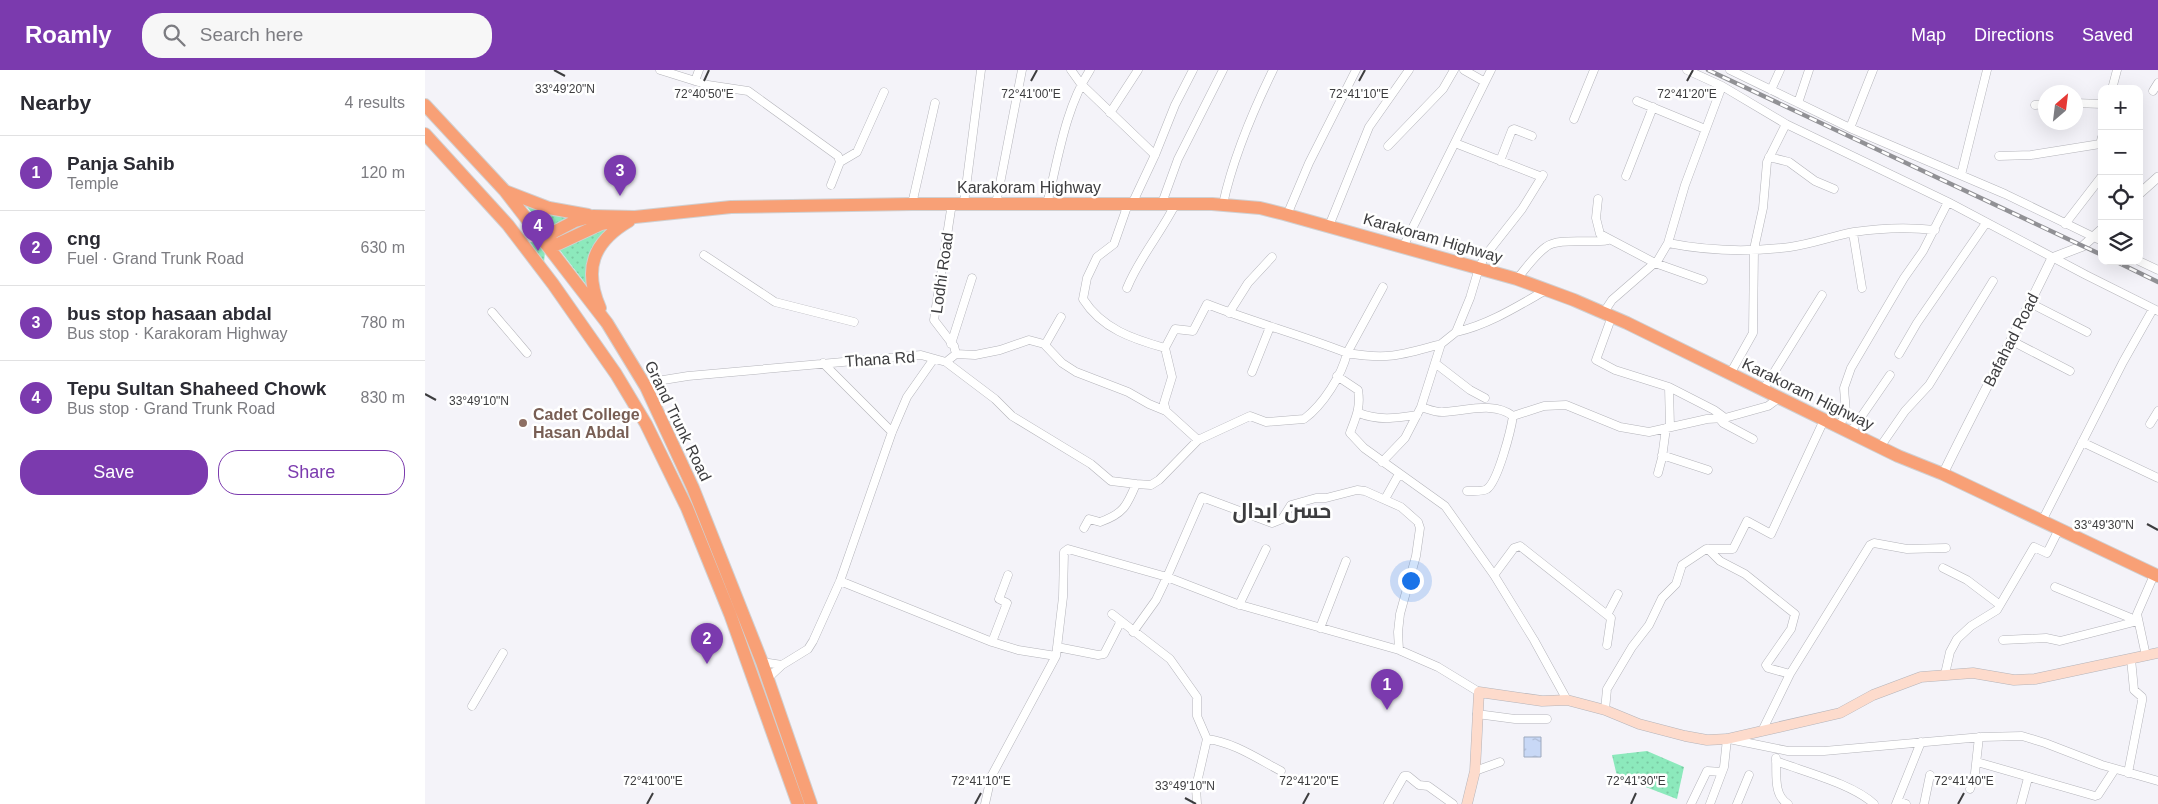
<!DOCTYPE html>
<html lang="en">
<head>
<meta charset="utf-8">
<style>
  body { margin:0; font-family:Helvetica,Cairo,sans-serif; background:#f7f7f7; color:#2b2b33 }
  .controls { position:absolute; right:15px; top:15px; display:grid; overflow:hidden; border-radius:10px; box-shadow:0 5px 20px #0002 }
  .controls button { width:45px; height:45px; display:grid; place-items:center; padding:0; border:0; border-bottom:1px solid #e1e1e2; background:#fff; color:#2b2b33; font:25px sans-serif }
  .compass { position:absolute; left:1613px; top:15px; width:45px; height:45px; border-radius:50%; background:#fff; box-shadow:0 5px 20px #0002; rotate:28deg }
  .you { position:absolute; left:985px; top:510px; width:18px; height:18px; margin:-12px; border:4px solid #fff; border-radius:50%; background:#1a73e8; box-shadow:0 0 0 8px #1a73e833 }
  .badge { display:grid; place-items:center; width:32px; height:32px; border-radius:50%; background:#7b3aae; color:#fff; font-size:16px; font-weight:700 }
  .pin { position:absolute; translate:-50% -41px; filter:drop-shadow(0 1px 2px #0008) }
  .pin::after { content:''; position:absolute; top:26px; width:18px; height:15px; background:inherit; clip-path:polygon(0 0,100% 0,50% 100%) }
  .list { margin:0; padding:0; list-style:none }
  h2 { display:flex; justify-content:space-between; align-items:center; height:65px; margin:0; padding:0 20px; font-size:21px }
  h2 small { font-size:16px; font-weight:400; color:#7c7c81 }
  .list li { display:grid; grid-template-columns:32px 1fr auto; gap:15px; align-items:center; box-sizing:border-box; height:75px; padding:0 20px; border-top:1px solid #e1e1e2 }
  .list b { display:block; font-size:19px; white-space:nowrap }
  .list p { margin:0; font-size:16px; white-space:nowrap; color:#7c7c81 }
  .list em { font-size:16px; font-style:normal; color:#7c7c81 }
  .actions { display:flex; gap:10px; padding:15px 20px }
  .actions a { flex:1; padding:11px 0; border:1px solid #7b3aae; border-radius:20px; text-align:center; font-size:18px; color:#7b3aae }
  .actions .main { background:#7b3aae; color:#fff }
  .icon { flex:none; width:28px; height:28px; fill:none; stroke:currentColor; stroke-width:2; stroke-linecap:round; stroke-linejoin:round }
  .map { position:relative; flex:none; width:1733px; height:734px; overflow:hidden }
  header { display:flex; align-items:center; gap:30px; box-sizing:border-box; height:70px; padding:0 25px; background:#7b3aae; color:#fff }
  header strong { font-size:24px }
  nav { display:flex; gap:28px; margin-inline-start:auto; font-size:18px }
  .search { width:350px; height:45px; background:#f7f7f7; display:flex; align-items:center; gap:12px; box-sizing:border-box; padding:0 18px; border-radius:20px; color:#7c7c81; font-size:19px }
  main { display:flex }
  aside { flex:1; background:#fff }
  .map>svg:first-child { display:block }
</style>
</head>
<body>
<header>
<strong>Roamly</strong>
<div class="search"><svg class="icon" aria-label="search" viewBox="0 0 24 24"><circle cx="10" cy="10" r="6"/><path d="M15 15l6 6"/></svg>Search here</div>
<nav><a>Map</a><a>Directions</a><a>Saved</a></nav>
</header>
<main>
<aside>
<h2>Nearby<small>4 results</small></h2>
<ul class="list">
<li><span class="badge">1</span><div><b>Panja Sahib</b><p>Temple</p></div><em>120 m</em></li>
<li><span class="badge">2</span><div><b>cng</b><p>Fuel · Grand Trunk Road</p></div><em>630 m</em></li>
<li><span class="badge">3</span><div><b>bus stop hasaan abdal</b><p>Bus stop · Karakoram Highway</p></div><em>780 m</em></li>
<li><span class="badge">4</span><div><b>Tepu Sultan Shaheed Chowk</b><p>Bus stop · Grand Trunk Road</p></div><em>830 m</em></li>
</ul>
<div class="actions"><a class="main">Save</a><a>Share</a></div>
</aside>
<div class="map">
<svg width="1733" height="734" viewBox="0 0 1733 734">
  <defs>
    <pattern id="park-dots" width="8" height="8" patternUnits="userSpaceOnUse" patternTransform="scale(1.25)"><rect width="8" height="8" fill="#8ce9bc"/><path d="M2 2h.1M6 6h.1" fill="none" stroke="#7ac9a3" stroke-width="1.8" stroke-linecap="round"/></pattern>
    <pattern id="water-ripples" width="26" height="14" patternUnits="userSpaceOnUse" patternTransform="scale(1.25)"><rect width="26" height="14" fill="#c8d8f6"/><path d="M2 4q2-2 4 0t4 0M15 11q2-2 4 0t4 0" fill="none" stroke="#adbad4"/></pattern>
  </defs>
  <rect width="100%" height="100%" fill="#f4f3f9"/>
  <!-- park -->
  <path fill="url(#park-dots)" d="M98,132L143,147L121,160Z
    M187,156L163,217L134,179L169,161Z
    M105,172L114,173L120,181L119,193Z
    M1222,681L1259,697L1252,729L1192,706L1187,685Z"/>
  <!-- water -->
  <path fill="url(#water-ripples)" stroke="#9eaabf" d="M1099,667H1116V687H1099Z"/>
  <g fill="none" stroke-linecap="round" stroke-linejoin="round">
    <defs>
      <path id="minor" d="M235,0L283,15L323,21L413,86L415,92L406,115
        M646,0L656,14L730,85
        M1039,0L1060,12
        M1262,0L1297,16L1361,54L1523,132L1661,205L1733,241
        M1305,0L1425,58L1580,124L1677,171
        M270,11L274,0
        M1687,19L1692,0
        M1346,20L1355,0
        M1728,21L1733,13
        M1212,31L1280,59
        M1373,33L1384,0
        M1650,33L1677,34
        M1610,35L1620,34
        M685,43L713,0
        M1149,49L1169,0
        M1425,58L1448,0
        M1030,73L1117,107
        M963,76L1018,19L1029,0
        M1574,86L1606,85L1675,74L1677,67
        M1344,87L1364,92L1390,111L1409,119
        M1075,91L1087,60L1089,59L1107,66
        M415,92L432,82L459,22
        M1536,105L1562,0
        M1201,106L1228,37
        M1173,129L1171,148L1175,164L1230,193L1278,210
        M539,133L556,0
        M737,133L753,89L798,0
        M487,134L510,33
        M571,134L597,0
        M622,134C633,90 640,38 665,0
        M703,134L689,174L672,187L662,208L658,229C677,259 708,269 740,278L747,307L739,333L741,341
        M707,134L730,85L750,35L768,0
        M798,134C808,88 827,43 848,0
        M862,145L884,93L931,0
        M1640,154L1677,106
        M904,156L944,57L984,0
        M1428,163L1437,218
        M1243,173C1283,181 1325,182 1365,177C1387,174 1408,166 1429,162C1456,158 1483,157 1510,160
        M978,177L1066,0
        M279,185L350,232L429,252
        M1714,191L1733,200
        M1092,209C1101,198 1110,185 1121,177C1134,167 1166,174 1183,170
        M702,218C714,188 736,163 751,133
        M1605,233L1662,262
        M67,242L102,283
        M1179,242L1187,230L1233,190L1243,173L1260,115L1297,16
        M804,243L823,213L847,187
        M1187,246L1171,290L1190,300L1244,317
        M1031,262C1063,255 1093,236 1121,220
        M1587,271L1645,301
        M526,274L547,208
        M620,275L636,247
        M740,278L750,259L768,261L782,234C828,252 876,265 922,283L958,217
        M531,284L550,285L575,280L604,270L619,274L637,293L651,302L703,322L724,334L741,341L773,370
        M1474,284L1492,253L1561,153
        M521,292L531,284L529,276L509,250L527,133
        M398,293L467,362
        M1010,293L1045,320L1060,328
        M827,302L845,257
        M1305,304L1328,263L1329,179L1338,138L1342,92L1361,54
        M912,306L933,320C936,337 931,347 925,363L939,378L1020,436L1069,505L1109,570L1142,630
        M221,317L232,311L263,306L496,285L521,292L570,329L587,346L666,394L686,411L711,414
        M1338,320L1397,225
        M996,337L1016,274L1031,262L1045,228L1054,198L1060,186L1097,139L1118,105
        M934,343C953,351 972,348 992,345
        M1088,346L1119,336L1141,335L1195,357L1224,362L1282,349L1300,348L1343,336L1354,328
        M1294,348L1298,353L1328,369
        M1725,354L1733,341
        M1245,357L1244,317L1289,340L1300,348
        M1414,357L1421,343L1419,318L1426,298L1479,208L1498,181L1523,132
        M1425,363L1465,305
        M1657,372L1733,408
        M1455,377L1480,341L1504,315L1568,211
        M1237,385L1283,400
        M957,392L980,368L996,337C1003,339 1011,343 1019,342C1041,341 1069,331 1088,346
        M1233,403L1237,388L1241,358
        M1042,421C1048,421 1057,422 1062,419C1073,411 1086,360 1088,346
        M960,429L974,404
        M1617,451L1698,292L1728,239
        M659,458L664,449L675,452C698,444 702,436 711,414L726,415L734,410L773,370L825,346L841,352L879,349C898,335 917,305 922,283C963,290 977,285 1016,274
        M1283,479L1295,491L1320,504L1370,544L1366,559L1341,595L1343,598L1365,604
        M1518,498L1542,510L1575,535
        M1069,505L1089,478L1095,476L1186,548L1182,575
        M415,511L567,572L593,580L631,586
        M814,535L841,479
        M687,544L745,589L772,627V646L782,669L771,717L772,734
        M1182,545L1193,524
        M895,558L921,491
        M708,562L731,530L742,507L777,427L847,453L857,449L866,435L891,428H901L932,420L940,421L976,437L993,452L995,458L991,486L975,544L973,562L974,580
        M1578,570L1621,568L1635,571L1713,551L1630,517
        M567,572L582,533L574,529L583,505
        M632,577L673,585L679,584L696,551
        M1721,586L1712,544L1729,505
        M337,592L357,595
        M1520,604L1525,582L1532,569L1546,556L1572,540L1609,477L1622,483L1634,459
        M342,609L357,595L383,579L388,571L415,511L467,362L482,327L508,290
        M47,636L78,583
        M1180,640L1182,619L1207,577L1224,555L1237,528L1251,514L1257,495L1281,479H1308L1322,451L1346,464L1399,350
        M1052,644L1090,649H1122
        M1337,661L1365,604L1445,475L1449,473L1482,479L1521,478
        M782,669C808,672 833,689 856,701
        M1304,669L1363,681H1399L1557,667L1597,666L1620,673L1677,695L1733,711
        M1351,688C1352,704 1348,725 1363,734
        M1351,691C1380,702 1428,714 1449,734
        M1552,692L1670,726L1673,725L1690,699
        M1050,701L1075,692
        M1703,703L1717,631V627L1709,620L1706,589
        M1545,719L1550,703L1554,667
        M560,734L566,707L631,586L638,527L639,482L643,479L742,507L812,534L974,580L1013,597L1054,622
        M963,734L979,706H983L994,715L1003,716L1028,734
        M1266,734L1282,701L1297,702
        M1285,734L1299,697L1302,669
        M1312,734L1324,705
        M1471,734L1496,672
        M1481,734L1473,731L1481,734
        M1499,734L1505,705
        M1596,734L1603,708"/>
      <path id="tertiary" d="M1714,124L1733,107
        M1518,404C1553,332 1592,261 1627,188L1658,176L1677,159"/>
      <path id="secondary" d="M1042,734L1050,701L1054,622L1117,631L1142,630L1180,640L1214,654L1260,666L1282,670L1302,669L1415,643L1448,625L1496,607L1548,603L1589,610L1610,609L1733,583"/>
      <path id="trunk" d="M0,35L80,121L182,253L221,317L268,418L337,592L386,734
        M0,64L83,155L128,214L191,304L221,354L262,438L305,544L373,734
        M80,121L124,138L163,145
        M210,147L168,146L150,151L127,163L122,175L133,174L176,154L210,147L306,137L487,134H787L835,138L859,144L1092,209L1149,230L1202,253L1473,386L1518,404L1733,506
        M175,238C158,199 168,172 204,151"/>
    </defs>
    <!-- minor casing -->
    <use href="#minor" stroke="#b4b4ba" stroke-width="9"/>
    <!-- tertiary casing -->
    <use href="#tertiary" stroke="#b4b4ba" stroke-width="10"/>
    <!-- secondary casing -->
    <use href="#secondary" stroke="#b4b4ba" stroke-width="11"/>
    <!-- trunk casing -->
    <use href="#trunk" stroke="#d0d0d1" stroke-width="14"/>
    <!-- minor -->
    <use href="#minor" stroke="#fff" stroke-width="8"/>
    <!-- tertiary -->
    <use href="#tertiary" stroke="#fff" stroke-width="9"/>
    <!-- secondary -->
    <use href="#secondary" stroke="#fddbcc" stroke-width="10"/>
    <!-- trunk -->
    <use href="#trunk" stroke="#f8a076" stroke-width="12"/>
    <defs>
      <path id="rail" d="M1283,0L1677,185
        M1690,191L1733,212"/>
    </defs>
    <!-- rail casing -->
    <use href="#rail" stroke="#919195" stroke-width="4.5"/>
    <!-- rail -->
    <use href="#rail" stroke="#fff" stroke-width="2.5" stroke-dasharray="8" stroke-linecap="butt"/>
  </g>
  <!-- ticks -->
  <path fill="none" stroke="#3d3d3f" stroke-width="2" d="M129,0L140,6M279,11L284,0M606,11L612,0M934,11L940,0M1262,11L1268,0M0,324L11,330M1722,454L1733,460M760,728L771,734M222,734L228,723M550,734L556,723M878,734L884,723M1206,734L1211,723M1533,734L1539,723"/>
  <!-- markers -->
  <circle fill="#8d6e63" stroke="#fff" stroke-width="2" cx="98" cy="353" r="5"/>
  <g text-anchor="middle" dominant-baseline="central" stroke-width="5" stroke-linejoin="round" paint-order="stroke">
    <!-- street labels -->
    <g font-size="16" fill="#3d3d3f" stroke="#fff">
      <text x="604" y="117">Karakoram Highway</text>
      <text transform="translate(1008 168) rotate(16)">Karakoram Highway</text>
      <text transform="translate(517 203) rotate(-82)">Lodhi Road</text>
      <text transform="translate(1586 270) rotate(-63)">Bafahad Road</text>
      <text transform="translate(455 289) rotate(-4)">Thana Rd</text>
      <text transform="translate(1383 324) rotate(26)">Karakoram Highway</text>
      <text transform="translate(253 351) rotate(64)">Grand Trunk Road</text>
    </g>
    <!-- education labels -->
    <g font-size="16" font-weight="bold" fill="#785e54" stroke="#fff" text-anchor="start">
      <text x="108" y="344">Cadet College<tspan x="108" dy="18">Hasan Abdal</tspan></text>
    </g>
    <!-- district labels -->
    <g font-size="21" font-weight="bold" fill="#3d3d3f" stroke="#fff">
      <text x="857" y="440">حسن ابدال</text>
    </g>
  </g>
  <g font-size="12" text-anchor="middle" fill="#3d3d3f" stroke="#fff" stroke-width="5" stroke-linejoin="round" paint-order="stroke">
    <text x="140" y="23">33°49'20"N</text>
    <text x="279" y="28">72°40'50"E</text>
    <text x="606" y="28">72°41'00"E</text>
    <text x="934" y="28">72°41'10"E</text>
    <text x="1262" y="28">72°41'20"E</text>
    <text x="54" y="335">33°49'10"N</text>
    <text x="1679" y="459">33°49'30"N</text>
    <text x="228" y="715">72°41'00"E</text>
    <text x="556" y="715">72°41'10"E</text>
    <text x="884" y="715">72°41'20"E</text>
    <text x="1211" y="715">72°41'30"E</text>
    <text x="1539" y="715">72°41'40"E</text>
    <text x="760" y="720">33°49'10"N</text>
  </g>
</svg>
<div class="controls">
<button>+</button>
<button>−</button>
<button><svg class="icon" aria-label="locate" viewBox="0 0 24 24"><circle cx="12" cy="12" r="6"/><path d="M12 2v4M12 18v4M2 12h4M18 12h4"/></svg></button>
<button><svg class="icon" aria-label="layers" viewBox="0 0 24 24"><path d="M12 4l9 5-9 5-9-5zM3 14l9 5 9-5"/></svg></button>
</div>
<svg class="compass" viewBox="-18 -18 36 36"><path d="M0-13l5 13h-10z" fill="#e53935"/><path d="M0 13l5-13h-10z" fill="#7c7c81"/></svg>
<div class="you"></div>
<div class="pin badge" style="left:962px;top:640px">1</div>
<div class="pin badge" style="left:282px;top:594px">2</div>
<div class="pin badge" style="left:195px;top:126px">3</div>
<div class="pin badge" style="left:113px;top:181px">4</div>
</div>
</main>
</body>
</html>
